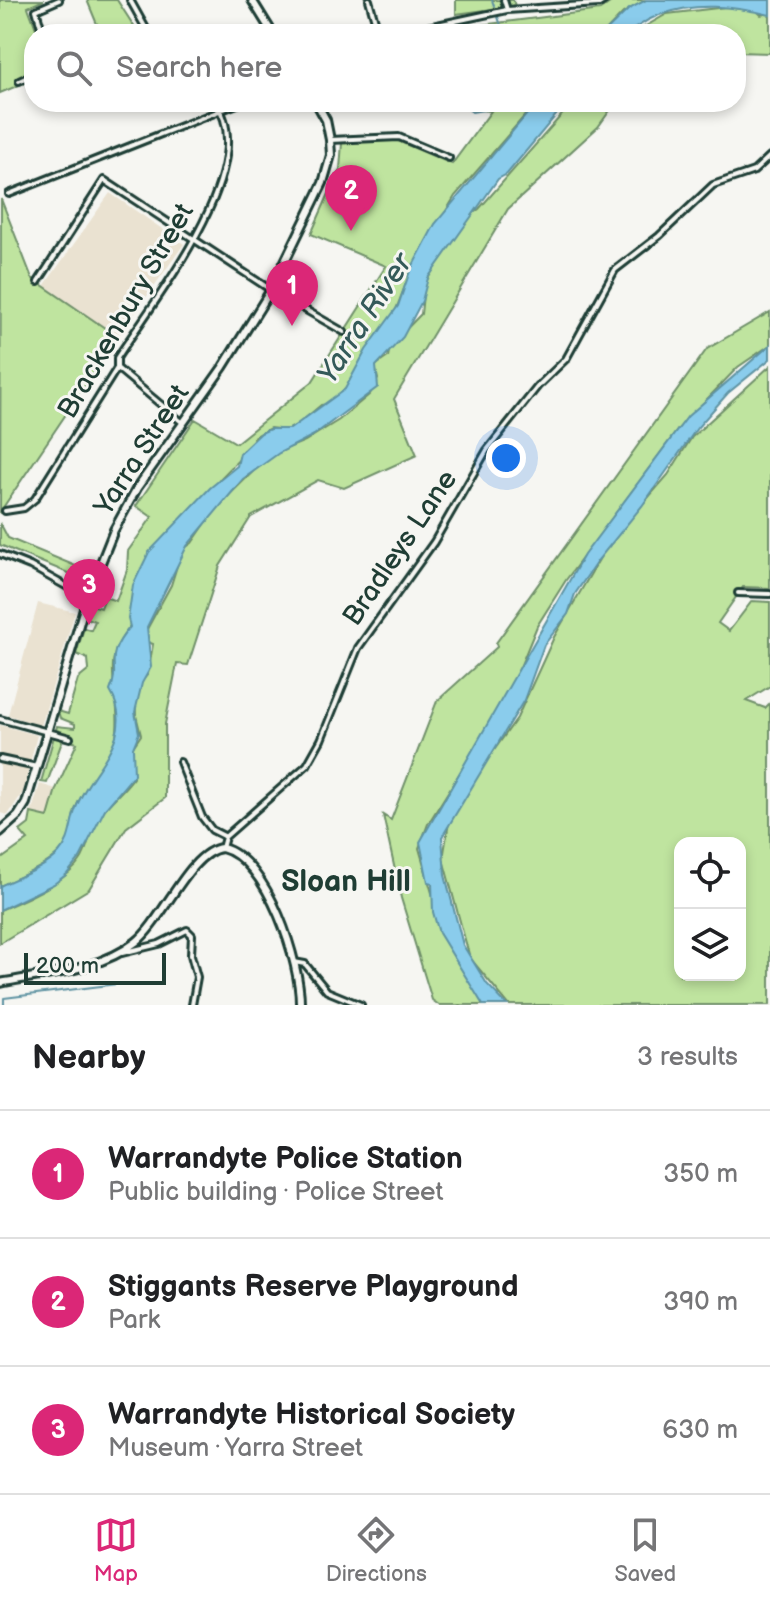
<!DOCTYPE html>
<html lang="en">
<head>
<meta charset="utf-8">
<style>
  body { margin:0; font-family:"Balsamiq Sans",sans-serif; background:#f6f6f6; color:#202124 }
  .controls { position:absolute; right:24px; bottom:24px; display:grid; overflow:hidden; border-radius:16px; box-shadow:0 4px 12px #0003 }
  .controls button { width:72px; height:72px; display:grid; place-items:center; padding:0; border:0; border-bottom:2px solid #e0e0e0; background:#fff; color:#202124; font:40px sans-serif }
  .scale { position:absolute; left:24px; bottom:20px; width:142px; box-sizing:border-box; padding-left:8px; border:4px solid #1f3d34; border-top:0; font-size:22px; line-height:28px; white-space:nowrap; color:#1f3d34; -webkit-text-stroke:6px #f6f6f2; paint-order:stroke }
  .you { position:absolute; left:506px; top:458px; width:28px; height:28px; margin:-20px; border:6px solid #fff; border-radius:50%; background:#1a73e8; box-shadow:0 0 0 12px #1a73e833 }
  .badge { display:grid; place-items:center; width:52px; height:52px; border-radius:50%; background:#db2777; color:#fff; font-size:26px; font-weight:700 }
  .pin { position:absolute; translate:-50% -66px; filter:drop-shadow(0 2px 4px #0008) }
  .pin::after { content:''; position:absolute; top:42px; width:28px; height:24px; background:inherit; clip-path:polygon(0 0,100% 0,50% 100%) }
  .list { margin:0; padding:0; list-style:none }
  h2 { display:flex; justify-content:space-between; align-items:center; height:104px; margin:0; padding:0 32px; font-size:34px }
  h2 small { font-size:26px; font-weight:400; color:#757577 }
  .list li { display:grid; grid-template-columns:52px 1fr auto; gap:24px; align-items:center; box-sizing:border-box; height:128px; padding:0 32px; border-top:2px solid #e0e0e0 }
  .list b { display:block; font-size:30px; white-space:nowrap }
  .list p { margin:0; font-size:26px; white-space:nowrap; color:#757577 }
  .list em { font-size:26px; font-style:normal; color:#757577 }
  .icon { flex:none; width:44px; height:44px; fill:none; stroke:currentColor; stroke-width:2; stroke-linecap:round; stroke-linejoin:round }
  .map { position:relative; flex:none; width:770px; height:1005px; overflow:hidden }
  .search { position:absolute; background:#fff; box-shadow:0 4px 12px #0003; left:24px; right:24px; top:24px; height:88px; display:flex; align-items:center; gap:20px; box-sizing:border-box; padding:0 28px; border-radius:32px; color:#757577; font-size:30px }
  .sheet { height:488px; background:#fff }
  nav { display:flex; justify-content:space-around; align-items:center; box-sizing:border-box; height:112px; border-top:2px solid #e0e0e0; background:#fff; font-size:22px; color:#757577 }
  nav a { display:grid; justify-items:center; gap:4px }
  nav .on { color:#db2777 }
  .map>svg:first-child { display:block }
</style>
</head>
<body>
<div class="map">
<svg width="770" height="1005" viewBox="0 0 770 1005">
  <rect width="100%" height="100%" fill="#f6f6f2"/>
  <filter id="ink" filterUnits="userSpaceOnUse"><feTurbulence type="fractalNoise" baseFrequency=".0125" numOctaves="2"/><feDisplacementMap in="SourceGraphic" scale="16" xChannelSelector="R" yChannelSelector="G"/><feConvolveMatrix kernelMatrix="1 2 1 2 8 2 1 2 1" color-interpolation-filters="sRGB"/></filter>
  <g filter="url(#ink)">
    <!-- built -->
    <path fill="#eae2d1" d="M110,193L184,244L118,337L44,286Z
      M38,603L75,612L41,726L8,715Z
      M0,725L37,735L23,792L8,815L0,813Z
      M40,784L56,789L48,818L31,813Z"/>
    <!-- green -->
    <path fill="#bfe49f" stroke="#6f906a" stroke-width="2" fill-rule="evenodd" d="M0,0H44L28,7L38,34H34V79L0,93Z
      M87,0H117L139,34H101Z
      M456,0H513L515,6L456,14Z
      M614,0H646L623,13L603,34H457V28L600,10Z
      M726,7L757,11L761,15L770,13V53L736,52V34H632L667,14Z
      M460,102H538L526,104L528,112L455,196L412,268L395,312L361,360L355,380L330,404L321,405L297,425L287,430L270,428L254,437L255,443L220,479L129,616L130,627C98,664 121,688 117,730C114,762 85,781 75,810C70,828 72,840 59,853C44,868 19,877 0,886V860L28,840L20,831L29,824L31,813L48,817L56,789L77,743L63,739L47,783L41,782L57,726L75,728V724L60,718L58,711L68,714L78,679L89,670L88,659L76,654L84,628L91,630L95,621L86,618L92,605L101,608L105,597L116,601L127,570L128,551L152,517L136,506L195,419L236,443L312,382L386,266L311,234L340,169L342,143L391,138L452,164L491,111L469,109Z
      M573,102H616L598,127L508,209L394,399L417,455L344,488L318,480L251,517L220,566L188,665L177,664L165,724V798L126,828L89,889L0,943V910C22,901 66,882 80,861C88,850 88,837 93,826C103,806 121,795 133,778V747L141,735L136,715L135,689L148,674L153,644L147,642L146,631L171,585L182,550L192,543L217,507L269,456L305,441L339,420L370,394L378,379L375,366L388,357L390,346L421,314L424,285L465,219L479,209Z
      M1,199L32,278L118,337L0,512Z
      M770,312V345L738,367L679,428L566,580L537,626L509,694L428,824L419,848L434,900L488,1005H439L432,1000L401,898L383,815L391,820L437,701L497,647L496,643L707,349Z
      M770,366V588L743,587L718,623L729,631L752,601L770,602V686L746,701L765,708L770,703V1005H509L470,958L443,859L449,822L458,801L517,718L554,637L608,544L668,475L692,437ZM680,843H740V975H680Z
      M0,523L8,538L88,571L85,580L0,545Z"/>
    <!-- water -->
    <path fill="#8accec" stroke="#5f93a2" stroke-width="2" d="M646,0H770V15C733,6 696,2 659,15C631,26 640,34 603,34L629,9Z
      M537,102H567L507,174L498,179L428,278L422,301L403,337L376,366L378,387L314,435L279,453L243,479L187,546L147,627L151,667L142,683L135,712L139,733L133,748L134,775L105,809L80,858L67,874L54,884L0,910V886C18,877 46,868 59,853C72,838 69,826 76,808C90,769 138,737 110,691C122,663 101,661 130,627L128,619L133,585L149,552L210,488L237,466L240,453L261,433L270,429H290L345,389L366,350L398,306L410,271L435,224Z
      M770,345V359L728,393L697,428L642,506L598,560L575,594L568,614L544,645L524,700L442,837L445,875L463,945L487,984L507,1005H483L439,933L433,912L432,883L428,882L420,842L584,555L688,416Z"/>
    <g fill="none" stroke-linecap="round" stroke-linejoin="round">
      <!-- stream -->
      <path stroke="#5f93a2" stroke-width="2" d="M492,0L494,6
        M498,17L504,34
        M459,102L472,112L517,104L532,109
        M4,1005V998L117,984"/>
      <defs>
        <path id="minor" d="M130,0L149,34
          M369,0L375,21L369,34
          M504,0L507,10
          M43,34L36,10L59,0
          M395,34L507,10L599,4L605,0
          M19,81L34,74
          M330,140L399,137L449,158
          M9,194L242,102
          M38,282L104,180L271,290L344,332
          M117,368L183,423
          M5,511L24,508L35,499L117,368V358C151,304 264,166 215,102
          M0,554L30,566L87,598
          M738,593L770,594
          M0,719L70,738
          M0,759L37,767
          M180,762L202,817L212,830L224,836
          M222,848L225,837L307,765L321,740L358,648L434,542L487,450L538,386L566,359L615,270L659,236L713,185L754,171L770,156
          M122,953L159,944L187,930L192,935L191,955L197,977L192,1005
          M294,962L305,964L327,991L361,1005"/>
        <path id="secondary" d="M0,983C45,974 99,971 136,942C163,921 189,851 222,848C268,859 301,964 300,1005"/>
        <path id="primary" d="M252,0L273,34
          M0,832L18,816L26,803L87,598L114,530L137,488L223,367L271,290L323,183L331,155L330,140L326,120L316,102"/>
      </defs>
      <!-- minor casing -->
      <use href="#minor" stroke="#1f3d34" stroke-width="10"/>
      <!-- secondary casing -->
      <use href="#secondary" stroke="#1f3d34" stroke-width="12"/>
      <!-- primary casing -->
      <use href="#primary" stroke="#1f3d34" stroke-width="12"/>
      <!-- minor -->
      <use href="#minor" stroke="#f6f6f2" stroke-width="4"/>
      <!-- secondary -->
      <use href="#secondary" stroke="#f6f6f2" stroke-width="6"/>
      <!-- primary -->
      <use href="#primary" stroke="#f6f6f2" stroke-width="6"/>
    </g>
  </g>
  <g text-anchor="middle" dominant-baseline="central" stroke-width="6" stroke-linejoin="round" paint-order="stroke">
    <!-- street labels -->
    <g font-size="28" fill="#1f3d34" stroke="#f6f6f2">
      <text transform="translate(126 311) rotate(-60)">Brackenbury Street</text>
      <text transform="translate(142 450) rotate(-57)">Yarra Street</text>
      <text transform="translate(400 548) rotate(-56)">Bradleys Lane</text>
    </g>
    <!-- water labels -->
    <g font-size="30" font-style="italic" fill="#345a59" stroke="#f6f6f2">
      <text transform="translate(365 319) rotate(-57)">Yarra River</text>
    </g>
    <!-- neighbourhood labels -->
    <g font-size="30" font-weight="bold" fill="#1f3d34" stroke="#f6f6f2">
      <text x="346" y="882">Sloan Hill</text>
    </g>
  </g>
</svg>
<div class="controls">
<button><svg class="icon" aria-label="locate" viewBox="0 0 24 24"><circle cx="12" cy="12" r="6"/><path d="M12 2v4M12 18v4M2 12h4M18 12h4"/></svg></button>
<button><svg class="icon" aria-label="layers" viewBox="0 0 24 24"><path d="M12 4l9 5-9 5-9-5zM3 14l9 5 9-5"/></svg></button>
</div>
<div class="scale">200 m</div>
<div class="you"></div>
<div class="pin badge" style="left:292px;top:326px">1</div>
<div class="pin badge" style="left:351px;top:231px">2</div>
<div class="pin badge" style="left:89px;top:625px">3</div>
<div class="search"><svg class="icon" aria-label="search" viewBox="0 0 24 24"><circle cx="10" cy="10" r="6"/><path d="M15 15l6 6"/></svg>Search here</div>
</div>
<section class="sheet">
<h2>Nearby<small>3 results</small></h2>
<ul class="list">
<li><span class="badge">1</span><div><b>Warrandyte Police Station</b><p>Public building · Police Street</p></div><em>350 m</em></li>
<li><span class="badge">2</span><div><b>Stiggants Reserve Playground</b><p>Park</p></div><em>390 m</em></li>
<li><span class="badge">3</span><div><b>Warrandyte Historical Society</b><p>Museum · Yarra Street</p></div><em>630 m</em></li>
</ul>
</section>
<nav>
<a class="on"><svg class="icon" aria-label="map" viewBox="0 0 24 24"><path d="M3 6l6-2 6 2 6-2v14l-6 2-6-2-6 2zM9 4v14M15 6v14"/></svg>Map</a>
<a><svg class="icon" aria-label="directions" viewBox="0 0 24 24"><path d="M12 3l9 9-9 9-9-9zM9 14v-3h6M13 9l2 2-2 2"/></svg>Directions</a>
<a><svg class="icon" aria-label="saved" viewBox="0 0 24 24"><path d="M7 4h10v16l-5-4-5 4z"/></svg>Saved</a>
</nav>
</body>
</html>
